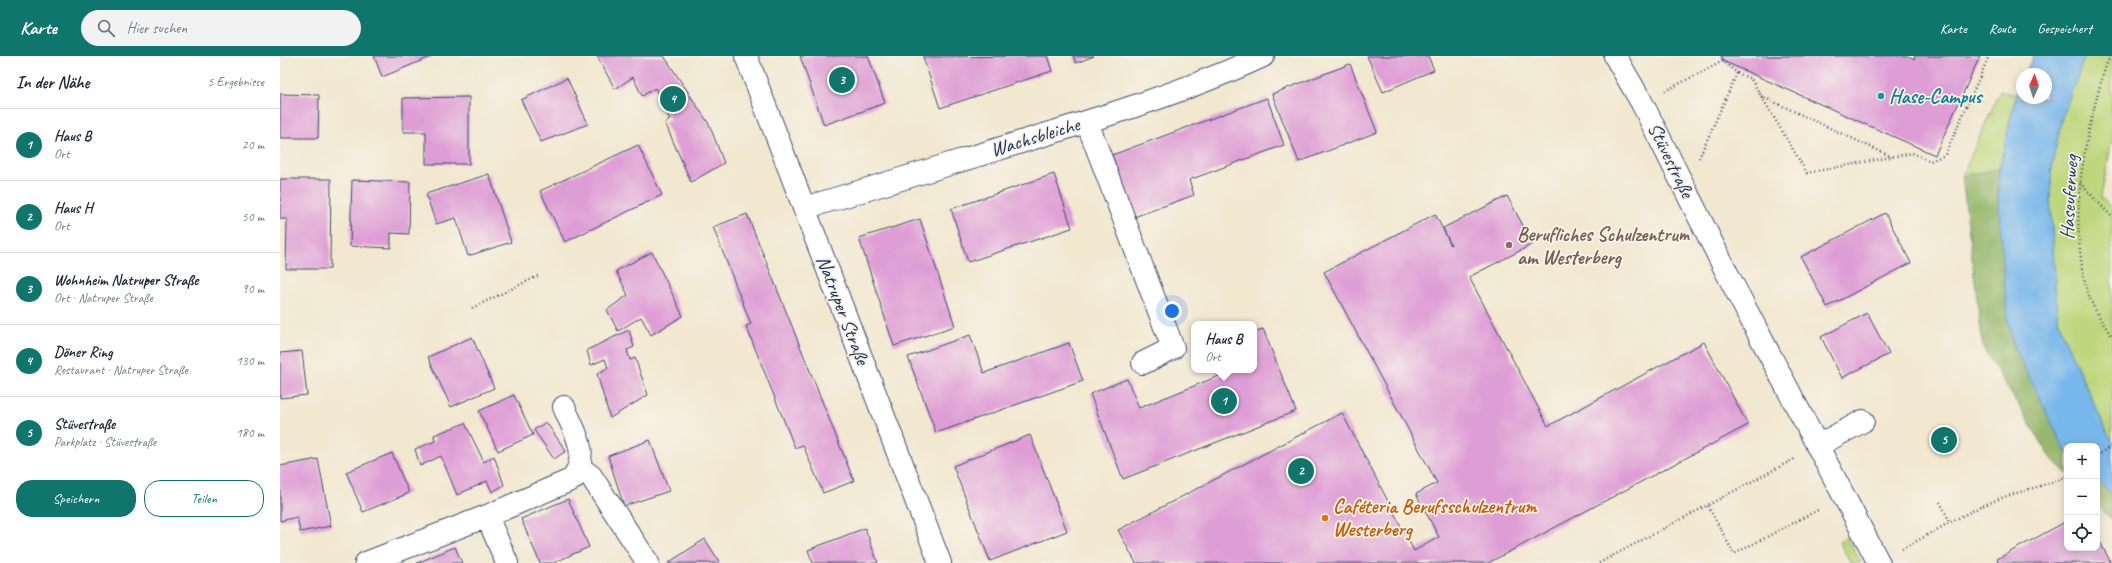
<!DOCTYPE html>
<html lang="de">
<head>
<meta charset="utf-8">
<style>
  body { margin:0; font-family:Caveat,sans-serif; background:#f2f2f3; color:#1f2937 }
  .controls { position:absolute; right:12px; bottom:12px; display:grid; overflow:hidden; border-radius:8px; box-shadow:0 2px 10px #0003 }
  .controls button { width:36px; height:36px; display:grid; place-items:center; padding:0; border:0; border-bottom:1px solid #e0e1e3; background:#fff; color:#1f2937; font:20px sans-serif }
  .compass { position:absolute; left:1736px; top:12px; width:36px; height:36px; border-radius:50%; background:#fff; box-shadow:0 2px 10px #0003; rotate:3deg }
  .you { position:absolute; left:892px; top:255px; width:14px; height:14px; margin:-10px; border:3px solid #fff; border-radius:50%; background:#1a73e8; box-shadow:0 0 0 6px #1a73e833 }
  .badge { display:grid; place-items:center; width:26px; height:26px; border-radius:50%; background:#0f766e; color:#fff; font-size:13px; font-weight:700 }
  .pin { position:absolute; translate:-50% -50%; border:2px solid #fff; box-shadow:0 1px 4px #0006 }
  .popup { position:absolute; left:911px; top:265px; width:66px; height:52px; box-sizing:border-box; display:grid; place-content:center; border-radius:8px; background:#fff; filter:drop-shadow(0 1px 3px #0005); font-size:13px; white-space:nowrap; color:#747a83 }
  .popup b { font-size:15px; color:#1f2937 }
  .popup::after { content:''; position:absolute; left:50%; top:100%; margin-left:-8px; border:8px solid transparent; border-top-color:#fff }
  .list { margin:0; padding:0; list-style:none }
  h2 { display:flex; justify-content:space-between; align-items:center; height:52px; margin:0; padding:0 16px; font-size:17px }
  h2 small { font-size:13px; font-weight:400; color:#747a83 }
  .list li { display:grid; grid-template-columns:26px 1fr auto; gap:12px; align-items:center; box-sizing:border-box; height:72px; padding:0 16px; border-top:1px solid #e0e1e3 }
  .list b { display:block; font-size:15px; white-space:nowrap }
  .list p { margin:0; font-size:13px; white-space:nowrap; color:#747a83 }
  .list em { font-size:13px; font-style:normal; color:#747a83 }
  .actions { display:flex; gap:8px; padding:12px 16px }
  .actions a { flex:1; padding:9px 0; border:1px solid #0f766e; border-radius:16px; text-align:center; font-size:14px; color:#0f766e }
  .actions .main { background:#0f766e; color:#fff }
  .icon { flex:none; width:22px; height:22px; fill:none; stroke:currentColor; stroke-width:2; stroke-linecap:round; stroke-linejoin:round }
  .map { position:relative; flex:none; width:1832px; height:507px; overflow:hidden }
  header { display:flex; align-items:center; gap:24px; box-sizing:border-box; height:56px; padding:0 20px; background:#0f766e; color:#fff }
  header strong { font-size:19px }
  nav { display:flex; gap:22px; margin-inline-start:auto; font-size:14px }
  .search { width:280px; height:36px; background:#f2f2f3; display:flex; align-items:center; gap:10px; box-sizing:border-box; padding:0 14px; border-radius:22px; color:#747a83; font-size:15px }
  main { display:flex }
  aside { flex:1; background:#fff }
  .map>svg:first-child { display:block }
</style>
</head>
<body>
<header>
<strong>Karte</strong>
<div class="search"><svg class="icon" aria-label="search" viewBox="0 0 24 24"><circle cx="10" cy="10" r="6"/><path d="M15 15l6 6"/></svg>Hier suchen</div>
<nav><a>Karte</a><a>Route</a><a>Gespeichert</a></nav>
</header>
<main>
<aside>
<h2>In der Nähe<small>5 Ergebnisse</small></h2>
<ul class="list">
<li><span class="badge">1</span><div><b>Haus B</b><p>Ort</p></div><em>20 m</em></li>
<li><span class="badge">2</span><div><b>Haus H</b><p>Ort</p></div><em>50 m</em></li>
<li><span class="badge">3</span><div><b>Wohnheim Natruper Straße</b><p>Ort · Natruper Straße</p></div><em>90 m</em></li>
<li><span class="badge">4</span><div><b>Döner Ring</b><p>Restaurant · Natruper Straße</p></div><em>130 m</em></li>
<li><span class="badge">5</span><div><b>Stüvestraße</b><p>Parkplatz · Stüvestraße</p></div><em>180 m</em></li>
</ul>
<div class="actions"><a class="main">Speichern</a><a>Teilen</a></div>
</aside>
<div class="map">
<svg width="1832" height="507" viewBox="0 0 1832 507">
  <rect width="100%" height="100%" fill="#f7f3e8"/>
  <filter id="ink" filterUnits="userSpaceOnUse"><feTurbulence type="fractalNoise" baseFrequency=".025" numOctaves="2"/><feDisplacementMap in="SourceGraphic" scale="8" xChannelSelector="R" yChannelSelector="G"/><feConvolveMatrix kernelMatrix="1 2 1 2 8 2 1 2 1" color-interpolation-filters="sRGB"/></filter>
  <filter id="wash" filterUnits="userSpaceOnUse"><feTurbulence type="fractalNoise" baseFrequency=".012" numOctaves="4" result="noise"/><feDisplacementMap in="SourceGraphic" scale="16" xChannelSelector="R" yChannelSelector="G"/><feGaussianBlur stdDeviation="0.9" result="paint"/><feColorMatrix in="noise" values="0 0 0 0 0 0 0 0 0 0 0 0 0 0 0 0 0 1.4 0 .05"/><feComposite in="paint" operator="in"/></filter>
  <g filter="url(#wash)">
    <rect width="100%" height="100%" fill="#f2e7cf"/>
    <!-- green -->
    <path fill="#bdd77c" stroke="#6c836d" d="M1805,0H1832V84L1821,141L1832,152V383L1829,380L1783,280L1777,259L1770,141L1772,108L1782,62Z
      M1720,35L1736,39L1719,113L1682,120Z
      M1567,481L1581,507H1571L1559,486Z"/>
    <!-- forest -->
    <path fill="#96b86c" stroke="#587465" d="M1719,113L1718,140L1733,288L1787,397V418L1771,402L1703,292L1682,120Z
      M1817,424L1832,438V464L1817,449Z"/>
    <!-- water -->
    <path fill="#78b7eb" stroke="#4a73a4" d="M1753,0H1805L1782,62L1772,108L1770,141L1777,259L1783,280L1829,380L1832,383V438L1817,424V390H1787V397L1785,395L1733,288L1727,262L1718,140L1719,113L1736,39L1742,25V42H1766V18H1745Z"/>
    <g id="blocks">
      <!-- building -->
      <path fill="#de9dd5" d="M94,0H153L102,21Z
        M317,0H384L429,68L444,107L411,126L385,67L390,64L375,32L362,40L353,21L335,33Z
        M520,0H588L605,47L544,69Z
        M767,0L772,15L660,52L643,1Z
        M793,0H814L796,7Z
        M1087,0H1148L1154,14L1103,36Z
        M1441,0H1628L1634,3L1635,0H1700L1655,99L1443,5Z
        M1070,8L1097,76L1019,106L992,38Z
        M287,22L308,68L261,86L241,44Z
        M0,38L39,39L38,82H0Z
        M189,41V108H146V76H123V42Z
        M987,42L1004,89L909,124L914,139L854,161L832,99Z
        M358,89L382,139L285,186L260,135Z
        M209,118L231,186L188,200L176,162L156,168L146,138Z
        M774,118L792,172L688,206L671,153Z
        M0,123H51L50,213H6L7,163H0Z
        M72,124L130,126L129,178L111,177V192L70,190Z
        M1227,140L1253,188L1189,221L1268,370L1424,286L1468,369L1208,507H856L838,474L1062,357L1134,495L1159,481L1136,438L1157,427L1044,216L1155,158L1171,189L1163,172Z
        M1605,157L1631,207L1547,251L1521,201Z
        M467,158L574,425L543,437L523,389L515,392L466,270L471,268L433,171Z
        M640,163L675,270L614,290L579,182Z
        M372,196L403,260L371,279L361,261L338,275L327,254L348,239L336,215Z
        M1587,257L1609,298L1562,322L1541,281Z
        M983,273L1016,355L843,423L810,338L847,323L859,352L954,314H974V276Z
        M349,274L354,291L347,294L350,304L355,302L368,339L330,362L317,318L328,312L325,303L311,309L307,294Z
        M690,279L704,317L789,287L803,325L656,377L628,301Z
        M192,281L214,332L171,351L148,301Z
        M22,295L27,339L0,342V297Z
        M234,339L253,379L218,395L199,355Z
        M266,366L286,395L274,403L254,374Z
        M185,367L204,406L214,400L224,429L212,436L207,425L177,439L161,400L140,410L135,393L155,385L154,379Z
        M750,379L787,475L710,505L673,410Z
        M370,384L389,435L344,450L328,400Z
        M112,397L129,437L83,456L66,416Z
        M38,403L51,470L20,476L17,461L0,465V410Z
        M288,443L309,491L273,507H260L241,463Z
        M1787,465V492H1817V480L1831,507H1719L1717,503Z
        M585,472L598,507H533L528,494Z
        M425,483L440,507H388Z
        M175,491L182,507H137Z"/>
    </g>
  </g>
  <g filter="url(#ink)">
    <use href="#blocks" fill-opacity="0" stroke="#3b4b6f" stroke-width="1"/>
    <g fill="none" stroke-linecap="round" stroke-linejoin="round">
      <defs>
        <path id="minor" d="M1335,0L1362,47L1451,225L1599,507
          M807,66L893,292L863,307
          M524,152C597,131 669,108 741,86C823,61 905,36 983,0
          M1537,390L1583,365
          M300,412L311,420L368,507
          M207,460L227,507
          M86,507L207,460L293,423C310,395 295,378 284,351"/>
        <path id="major" d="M466,0L660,507"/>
      </defs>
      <!-- minor casing -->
      <use href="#minor" stroke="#3b4b6f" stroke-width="24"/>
      <!-- major casing -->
      <use href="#major" stroke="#3b4b6f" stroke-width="24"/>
      <!-- path -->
      <path stroke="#3b4b6f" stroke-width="2.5" stroke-dasharray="1 3" stroke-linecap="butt" d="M1830,0C1823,16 1819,33 1815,49C1800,107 1792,168 1805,226C1809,246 1821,265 1832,280
        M1457,17L1471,23L1527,117L1632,97L1650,105L1665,99L1709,0
        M1385,35L1443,5L1457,17L1419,102
        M1481,40L1612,101
        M1800,127L1832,161
        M192,252L258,220
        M1817,400L1832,389
        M1660,446L1670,466
        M1428,450L1454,498L1538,454
        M1622,493C1652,477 1682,458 1714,445C1738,435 1763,431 1787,420
        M1319,507L1516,402"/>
      <!-- minor -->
      <use href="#minor" stroke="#fff" stroke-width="22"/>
      <!-- major -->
      <use href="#major" stroke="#fff" stroke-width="22"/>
    </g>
  </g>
  <!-- markers -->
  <circle fill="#0f9aa8" stroke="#f7f3e8" stroke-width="1.5" cx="1601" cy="40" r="4"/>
  <circle fill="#8d6e63" stroke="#f7f3e8" stroke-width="1.5" cx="1229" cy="189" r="4"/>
  <circle fill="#e8710a" stroke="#f7f3e8" stroke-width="1.5" cx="1045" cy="462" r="4"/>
  <g text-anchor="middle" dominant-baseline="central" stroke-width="3.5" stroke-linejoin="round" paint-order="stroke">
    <!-- culture labels -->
    <g font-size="20" font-weight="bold" fill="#0d838f" stroke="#f7f3e8" text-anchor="start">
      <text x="1609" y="40">Hase-Campus</text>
    </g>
    <!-- street labels -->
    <g font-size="20" fill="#1b2f5e" stroke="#f7f3e8">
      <text transform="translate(755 81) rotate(-17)">Wachsbleiche</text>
      <text transform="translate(1391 104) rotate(64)">Stüvestraße</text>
      <text transform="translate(1789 141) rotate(-87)">Haseuferweg</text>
      <text transform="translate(563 254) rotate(69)">Natruper Straße</text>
    </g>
    <!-- education labels -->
    <g font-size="20" font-weight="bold" fill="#785e54" stroke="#f7f3e8" text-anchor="start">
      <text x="1237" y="178">Berufliches Schulzentrum<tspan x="1237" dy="23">am Westerberg</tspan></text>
    </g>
    <!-- food labels -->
    <g font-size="20" font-weight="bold" fill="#c56008" stroke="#f7f3e8" text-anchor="start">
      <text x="1053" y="450">Caféteria Berufsschulzentrum<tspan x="1053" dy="23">Westerberg</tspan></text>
    </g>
  </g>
</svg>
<div class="controls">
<button>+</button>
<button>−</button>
<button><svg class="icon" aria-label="locate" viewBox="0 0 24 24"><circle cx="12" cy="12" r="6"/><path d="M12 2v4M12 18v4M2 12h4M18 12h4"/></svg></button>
</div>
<svg class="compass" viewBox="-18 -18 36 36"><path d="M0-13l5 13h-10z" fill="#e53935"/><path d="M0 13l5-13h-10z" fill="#747a83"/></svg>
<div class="you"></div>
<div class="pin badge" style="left:944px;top:345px">1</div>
<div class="popup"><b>Haus B</b>Ort</div>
<div class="pin badge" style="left:1021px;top:415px">2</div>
<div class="pin badge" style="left:562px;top:24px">3</div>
<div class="pin badge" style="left:393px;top:43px">4</div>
<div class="pin badge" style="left:1664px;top:384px">5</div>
</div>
</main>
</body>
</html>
